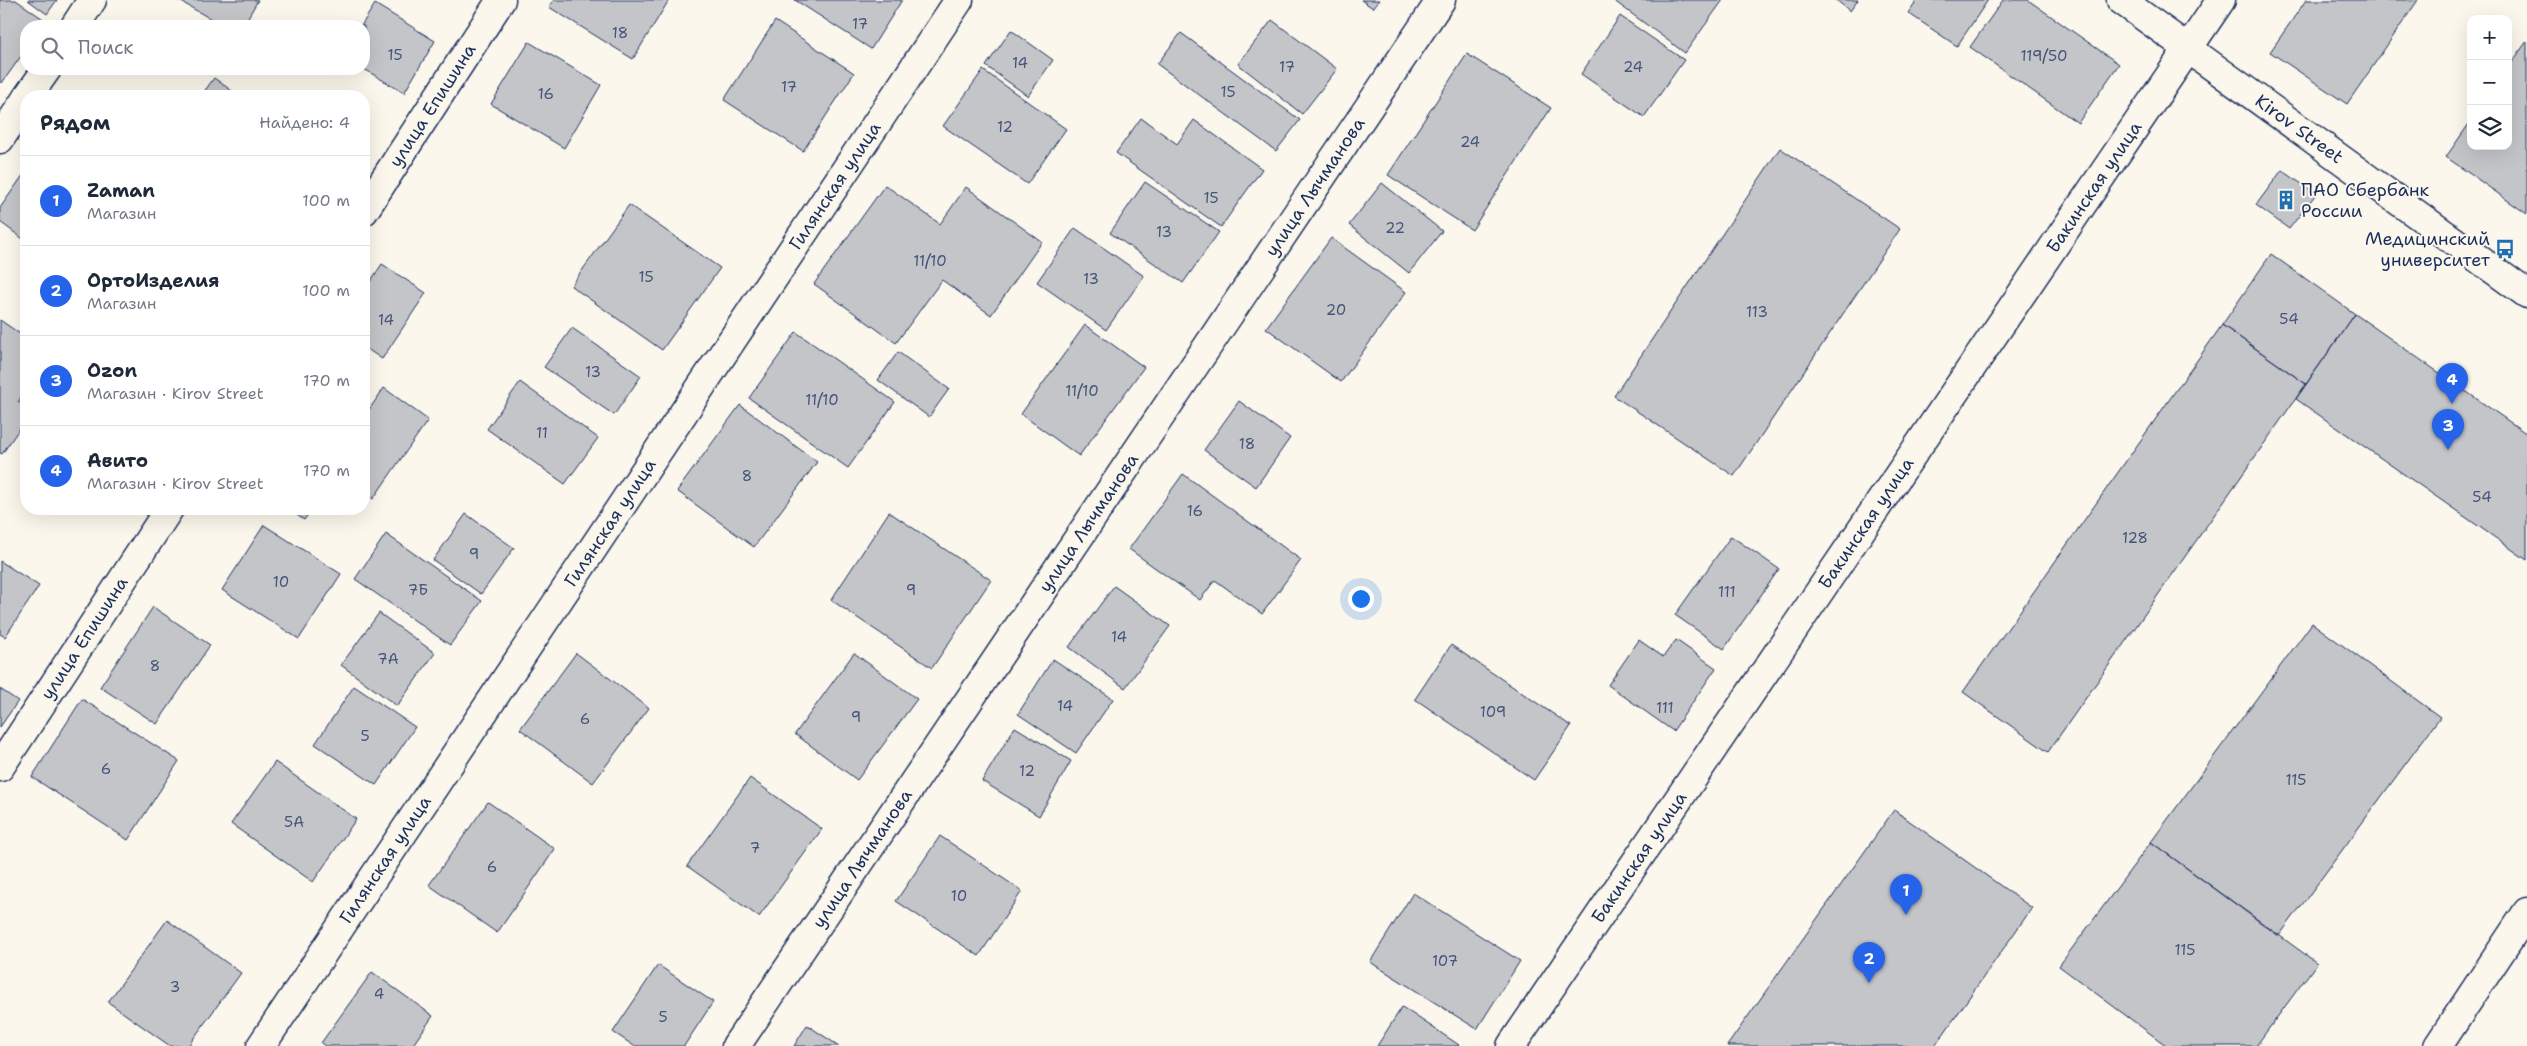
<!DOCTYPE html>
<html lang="ru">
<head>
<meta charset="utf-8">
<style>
  body { margin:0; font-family:"Shantell Sans",sans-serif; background:#f6f6f7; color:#1f2937 }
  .controls { position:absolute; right:15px; top:15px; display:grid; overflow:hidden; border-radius:10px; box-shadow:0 5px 20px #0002 }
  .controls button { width:45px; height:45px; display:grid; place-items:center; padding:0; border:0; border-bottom:1px solid #e0e1e3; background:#fff; color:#1f2937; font:25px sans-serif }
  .you { position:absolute; left:1360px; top:598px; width:18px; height:18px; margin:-12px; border:4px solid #fff; border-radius:50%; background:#1a73e8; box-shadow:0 0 0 8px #1a73e833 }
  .badge { display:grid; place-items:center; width:32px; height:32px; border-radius:50%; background:#2563eb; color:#fff; font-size:16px; font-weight:700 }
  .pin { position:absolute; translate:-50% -41px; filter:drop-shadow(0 1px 2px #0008) }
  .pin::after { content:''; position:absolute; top:26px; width:18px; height:15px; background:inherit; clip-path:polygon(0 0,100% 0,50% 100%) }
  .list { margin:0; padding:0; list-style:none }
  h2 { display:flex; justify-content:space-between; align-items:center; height:65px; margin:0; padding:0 20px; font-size:21px }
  h2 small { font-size:16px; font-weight:400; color:#747a83 }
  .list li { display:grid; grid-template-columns:32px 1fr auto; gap:15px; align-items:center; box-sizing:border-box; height:90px; padding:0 20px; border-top:1px solid #e0e1e3 }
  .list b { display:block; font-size:19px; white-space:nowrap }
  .list p { margin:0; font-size:16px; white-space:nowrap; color:#747a83 }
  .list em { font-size:16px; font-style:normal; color:#747a83 }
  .icon { flex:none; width:28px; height:28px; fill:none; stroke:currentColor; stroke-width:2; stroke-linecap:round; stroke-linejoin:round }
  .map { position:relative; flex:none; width:2527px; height:1046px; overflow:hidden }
  .search { position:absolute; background:#fff; box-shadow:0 5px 20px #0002; left:20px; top:20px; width:350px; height:55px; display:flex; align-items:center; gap:12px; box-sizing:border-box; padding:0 18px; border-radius:20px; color:#747a83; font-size:19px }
  .panel { position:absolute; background:#fff; box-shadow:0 5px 20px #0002; left:20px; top:90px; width:350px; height:425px; border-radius:20px }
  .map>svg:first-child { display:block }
</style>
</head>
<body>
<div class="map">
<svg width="2527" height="1046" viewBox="0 0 2527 1046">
  <rect width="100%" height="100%" fill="#fbf7ec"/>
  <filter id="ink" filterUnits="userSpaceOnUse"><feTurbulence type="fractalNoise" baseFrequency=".02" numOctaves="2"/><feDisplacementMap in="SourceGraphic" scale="10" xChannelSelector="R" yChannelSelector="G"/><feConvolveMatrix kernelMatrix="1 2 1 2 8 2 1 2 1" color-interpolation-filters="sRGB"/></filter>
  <g filter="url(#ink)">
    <!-- building -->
    <path fill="#c3c5c9" stroke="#1b2f5e" d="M0,0H16L46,21L42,26H26V49L2,83L0,82Z
      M28,0H57L47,14Z
      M178,0H258L243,26H223Z
      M554,0H669L633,59L549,7Z
      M795,0H902L871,49Z
      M1361,0H1379L1373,8Z
      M1613,0H1723L1685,53Z
      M1836,0H1858L1850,11Z
      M1917,0H1988L1957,46L1908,13Z
      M2003,0H2028L2119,64L2078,123L1970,47Z
      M2306,0H2418L2347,104L2270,52Z
      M375,4L435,41L404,93L364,69V26H361Z
      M1620,16L1684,60L1644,117L1581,74Z
      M1272,20L1337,69L1302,114L1238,64Z
      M775,21L854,73L803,151L724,100Z
      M1011,30L1053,60L1028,96L986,66Z
      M1181,33L1300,120L1276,151L1157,64Z
      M2527,41V214L2446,157L2471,121V146H2508V68Z
      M529,42L601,85L564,148L491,104Z
      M1467,54L1551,108L1472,230L1388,175Z
      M983,70L1066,129L1027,184L943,126Z
      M214,78L239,96H201Z
      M1141,118L1177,144L1194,120L1262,169L1221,227L1116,153Z
      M1780,148L1900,229L1734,476L1614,396Z
      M2282,170L2316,194L2289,229L2256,205Z
      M26,171V241L0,222V208Z
      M1145,182L1219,232L1183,283L1110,233Z
      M1382,183L1442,231L1409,273L1349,225Z
      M885,185L940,224L966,187L1042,242L991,315L942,280L896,343L814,284Z
      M629,205L720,268L662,350L571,286Z
      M1075,228L1144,276L1106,330L1037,282Z
      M1331,238L1406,292L1341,382L1266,328Z
      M2271,254L2355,314L2306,384L2222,325Z
      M382,264L426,293L382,359L364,347V291Z
      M2355,314L2527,434V560L2296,399Z
      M0,320L26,338V390L18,402L26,407V419L2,454L0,453Z
      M1085,325L1144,367L1079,456L1021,414Z
      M2222,325L2306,384L2048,752L1963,692Z
      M572,328L641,376L614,415L544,367Z
      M796,332L895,402L848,468L749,398Z
      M898,352L949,389L929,417L878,380Z
      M520,382L598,438L565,484L487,429Z
      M384,388L428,420L373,499L364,492V417Z
      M1239,401L1290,438L1256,487L1204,450Z
      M740,405L817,462L754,547L677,491Z
      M1183,474L1301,560L1262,614L1215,580L1200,600L1129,549Z
      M288,509H312L304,520Z
      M889,512L991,580L932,668L831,600Z
      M466,514L514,548L481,594L433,560Z
      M264,525L341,574L299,639L222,590Z
      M386,534L482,601L450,645L355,579Z
      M1731,536L1779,569L1724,649L1675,615Z
      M0,561L39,586L5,637L0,634Z
      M1114,586L1170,626L1125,688L1069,647Z
      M153,607L210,645L157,724L100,687Z
      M379,613L435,653L397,706L341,665Z
      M2312,623L2440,717L2279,936L2151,842Z
      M1639,640L1663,657L1676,640L1716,668L1673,731L1608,685Z
      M1451,645L1571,726L1534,780L1415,699Z
      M576,653L649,708L593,783L520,729Z
      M854,653L917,699L857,780L795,734Z
      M1053,659L1113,699L1076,753L1018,714Z
      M354,686L415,727L376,785L315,744Z
      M0,689L18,701L0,727Z
      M82,699L179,761L128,840L32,777Z
      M1015,727L1071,761L1039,816L982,781Z
      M275,762L356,819L313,882L231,824Z
      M750,778L822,829L759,917L687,866Z
      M488,802L555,849L497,933L429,885Z
      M1894,810L2032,908L1935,1046H1727Z
      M940,836L1022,891L979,956L896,901Z
      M2151,842L2317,963L2256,1046H2167L2059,966Z
      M1413,893L1520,961L1477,1029L1370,962Z
      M167,920L241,973L188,1046H170L108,1002Z
      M658,965L713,1002L684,1046H634L613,1032Z
      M372,972L433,1016L412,1046H325L321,1043Z
      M1402,1007L1459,1045L1458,1046H1377Z
      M807,1025L839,1046H794Z"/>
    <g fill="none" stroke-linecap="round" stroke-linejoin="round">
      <defs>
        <g id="minor">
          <path d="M75,26L92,0"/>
          <path d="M28,96L47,69"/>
          <path d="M0,139L26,99"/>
          <path id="s1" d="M364,211L501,0"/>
          <path id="s2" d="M0,767L169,509"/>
          <path id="s3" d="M261,1046L959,0"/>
          <path id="s4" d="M736,1046L1441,0"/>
          <path d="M2438,1046L2527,912"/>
        </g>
        <g id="secondary">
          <path id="s5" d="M2121,0L2527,294"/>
          <path id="s6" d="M1511,1046L2221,0"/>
        </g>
      </defs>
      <!-- minor casing -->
      <use href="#minor" stroke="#1b2f5e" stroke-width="31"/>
      <!-- secondary casing -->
      <use href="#secondary" stroke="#1b2f5e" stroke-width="31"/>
      <!-- minor -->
      <use href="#minor" stroke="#fbf7ec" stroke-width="28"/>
      <!-- secondary -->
      <use href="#secondary" stroke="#fbf7ec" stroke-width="28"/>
    </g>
  </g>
  <!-- icons -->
  <defs>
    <symbol id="building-bare" viewBox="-9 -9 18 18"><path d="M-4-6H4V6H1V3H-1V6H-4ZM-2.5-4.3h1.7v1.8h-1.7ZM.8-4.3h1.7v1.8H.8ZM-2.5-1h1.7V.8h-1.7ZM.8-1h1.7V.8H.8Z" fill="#1f6fb2" stroke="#fbf7ec" stroke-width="2.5" paint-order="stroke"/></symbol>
    <symbol id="bus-bare" viewBox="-9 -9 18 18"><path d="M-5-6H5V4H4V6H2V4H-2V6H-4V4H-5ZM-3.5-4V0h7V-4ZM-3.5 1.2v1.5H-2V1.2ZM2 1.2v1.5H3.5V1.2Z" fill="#1f6fb2" stroke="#fbf7ec" stroke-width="2.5" paint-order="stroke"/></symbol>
  </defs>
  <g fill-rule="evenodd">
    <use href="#building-bare" x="2272" y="186" width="28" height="28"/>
    <use href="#bus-bare" x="2491" y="235" width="28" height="28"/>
  </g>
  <g text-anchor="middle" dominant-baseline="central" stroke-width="4" stroke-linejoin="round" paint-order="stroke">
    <!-- number labels -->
    <g font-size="15" fill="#455479">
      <text x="860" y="24">17</text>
      <text x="620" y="33">18</text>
      <text x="395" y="55">15</text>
      <text x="2044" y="56">119/50</text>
      <text x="1020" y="63">14</text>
      <text x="1287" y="67">17</text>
      <text x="1633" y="67">24</text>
      <text x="789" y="87">17</text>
      <text x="1228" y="92">15</text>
      <text x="546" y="94">16</text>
      <text x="1005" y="127">12</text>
      <text x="1470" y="142">24</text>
      <text x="1211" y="198">15</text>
      <text x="1395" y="228">22</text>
      <text x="1164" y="232">13</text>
      <text x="930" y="261">11/10</text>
      <text x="646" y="277">15</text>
      <text x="1091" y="279">13</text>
      <text x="1336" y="310">20</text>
      <text x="1757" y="312">113</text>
      <text x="2289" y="319">54</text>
      <text x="386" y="320">14</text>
      <text x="593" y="372">13</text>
      <text x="1082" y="391">11/10</text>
      <text x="822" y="400">11/10</text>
      <text x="542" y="433">11</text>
      <text x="1247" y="444">18</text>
      <text x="747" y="476">8</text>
      <text x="2482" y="497">54</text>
      <text x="1195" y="511">16</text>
      <text x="2135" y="538">128</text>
      <text x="474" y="554">9</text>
      <text x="281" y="582">10</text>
      <text x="418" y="590">7Б</text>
      <text x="911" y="590">9</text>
      <text x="1727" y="592">111</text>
      <text x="1119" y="637">14</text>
      <text x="388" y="659">7А</text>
      <text x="155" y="666">8</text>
      <text x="1065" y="706">14</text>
      <text x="1665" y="708">111</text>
      <text x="1493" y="712">109</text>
      <text x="856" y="717">9</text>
      <text x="585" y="719">6</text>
      <text x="365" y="736">5</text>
      <text x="106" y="769">6</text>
      <text x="1027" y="771">12</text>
      <text x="2296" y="780">115</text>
      <text x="294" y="822">5А</text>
      <text x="755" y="848">7</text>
      <text x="492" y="867">6</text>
      <text x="959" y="896">10</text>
      <text x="2185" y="950">115</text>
      <text x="1445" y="961">107</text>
      <text x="175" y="987">3</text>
      <text x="379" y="994">4</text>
      <text x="663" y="1017">5</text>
    </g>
    <!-- street labels -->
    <g font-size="18" fill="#1b2f5e" stroke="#fbf7ec">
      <text stroke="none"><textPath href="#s1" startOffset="126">улица Епишина</textPath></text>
      <text stroke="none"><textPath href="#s5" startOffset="220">Kirov Street</textPath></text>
      <text stroke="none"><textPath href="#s3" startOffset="1034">Гилянская улица</textPath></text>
      <text stroke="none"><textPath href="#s4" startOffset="1036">улица Лычманова</textPath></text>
      <text stroke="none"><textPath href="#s6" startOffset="1038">Бакинская улица</textPath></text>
      <text stroke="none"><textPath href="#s3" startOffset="629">Гилянская улица</textPath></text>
      <text stroke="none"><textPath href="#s4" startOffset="631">улица Лычманова</textPath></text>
      <text stroke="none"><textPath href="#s6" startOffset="632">Бакинская улица</textPath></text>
      <text stroke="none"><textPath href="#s2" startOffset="154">улица Епишина</textPath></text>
      <text stroke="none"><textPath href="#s6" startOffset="228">Бакинская улица</textPath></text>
      <text stroke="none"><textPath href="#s4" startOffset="226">улица Лычманова</textPath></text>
      <text stroke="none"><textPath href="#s3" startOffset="224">Гилянская улица</textPath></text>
    </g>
    <!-- poi labels -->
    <g font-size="18" fill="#1b2f5e" stroke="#fbf7ec" text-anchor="start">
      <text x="2301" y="190">ПАО Сбербанк<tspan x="2301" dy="21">России</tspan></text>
      <text x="2490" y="239" text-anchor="end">Медицинский<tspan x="2490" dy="21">университет</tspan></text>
    </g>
  </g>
</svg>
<div class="controls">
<button>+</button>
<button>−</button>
<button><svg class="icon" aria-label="layers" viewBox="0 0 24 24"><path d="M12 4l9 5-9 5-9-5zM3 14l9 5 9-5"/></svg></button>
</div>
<div class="you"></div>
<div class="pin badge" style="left:1906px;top:915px">1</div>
<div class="pin badge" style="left:1869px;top:983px">2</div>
<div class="pin badge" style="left:2448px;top:450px">3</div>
<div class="pin badge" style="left:2452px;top:404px">4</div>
<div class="search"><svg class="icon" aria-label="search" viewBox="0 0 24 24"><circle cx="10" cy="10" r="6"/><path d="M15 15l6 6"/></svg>Поиск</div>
<section class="panel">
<h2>Рядом<small>Найдено: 4</small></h2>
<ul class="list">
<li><span class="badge">1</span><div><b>Zaman</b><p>Магазин</p></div><em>100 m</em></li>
<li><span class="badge">2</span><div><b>ОртоИзделия</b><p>Магазин</p></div><em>100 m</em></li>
<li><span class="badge">3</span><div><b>Ozon</b><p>Магазин · Kirov Street</p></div><em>170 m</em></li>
<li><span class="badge">4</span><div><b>Авито</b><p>Магазин · Kirov Street</p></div><em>170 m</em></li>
</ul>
</section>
</div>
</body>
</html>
